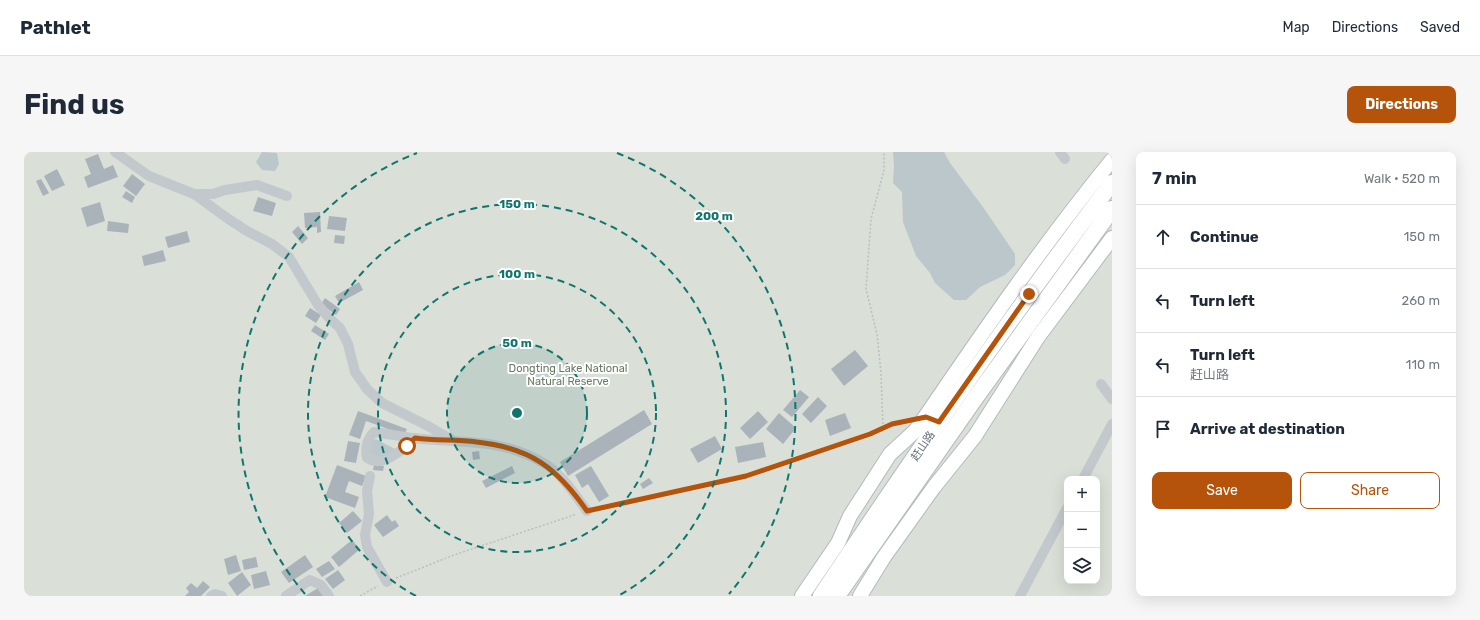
<!DOCTYPE html>
<html lang="en">
<head>
<meta charset="utf-8">
<style>
  body { margin:0; font-family:Rubik,"Noto Sans SC",sans-serif; background:#f6f6f7; color:#1f2937 }
  .controls { position:absolute; right:12px; bottom:12px; display:grid; overflow:hidden; border-radius:8px; box-shadow:0 4px 16px #0002 }
  .controls button { width:36px; height:36px; display:grid; place-items:center; padding:0; border:0; border-bottom:1px solid #e0e1e3; background:#fff; color:#1f2937; font:20px sans-serif }
  .stop { position:absolute; width:12px; height:12px; margin:-9px; border:3px solid #b45309; border-radius:50%; background:#fff }
  .stop.end { background:#b45309; border-color:#fff; box-shadow:0 1px 4px #0008 }
  .list { margin:0; padding:0; list-style:none }
  h2 { display:flex; justify-content:space-between; align-items:center; height:52px; margin:0; padding:0 16px; font-size:17px }
  h2 small { font-size:13px; font-weight:400; color:#747a83 }
  .list li { display:grid; grid-template-columns:26px 1fr auto; gap:12px; align-items:center; box-sizing:border-box; height:64px; padding:0 16px; border-top:1px solid #e0e1e3 }
  .list b { display:block; font-size:15px; white-space:nowrap }
  .list p { margin:0; font-size:13px; white-space:nowrap; color:#747a83 }
  .list em { font-size:13px; font-style:normal; color:#747a83 }
  .actions { display:flex; gap:8px; padding:12px 16px }
  .actions a { flex:1; padding:9px 0; border:1px solid #b45309; border-radius:8px; text-align:center; font-size:14px; color:#b45309 }
  .actions .main { background:#b45309; color:#fff }
  .icon { flex:none; width:22px; height:22px; fill:none; stroke:currentColor; stroke-width:2; stroke-linecap:round; stroke-linejoin:round }
  .map { position:relative; flex:none; width:1088px; height:444px; overflow:hidden; border-radius:8px }
  header { display:flex; align-items:center; gap:24px; box-sizing:border-box; height:56px; padding:0 20px; background:#fff; border-bottom:1px solid #e0e1e3 }
  header strong { font-size:19px }
  nav { display:flex; gap:22px; margin-inline-start:auto; font-size:14px }
  .intro { display:flex; align-items:center; justify-content:space-between; box-sizing:border-box; height:96px; padding:0 24px }
  h1 { margin:0; font-size:28px }
  .button { padding:10px 18px; border-radius:8px; background:#b45309; color:#fff; font-size:14px; font-weight:700 }
  main { display:flex; gap:24px; padding:0 24px }
  aside { flex:1; background:#fff; border-radius:8px; box-shadow:0 4px 16px #0002 }
  .map>svg:first-child { display:block }
</style>
</head>
<body>
<header>
<strong>Pathlet</strong>
<nav><a>Map</a><a>Directions</a><a>Saved</a></nav>
</header>
<div class="intro"><h1>Find us</h1><a class="button">Directions</a></div>
<main>
<div class="map">
<svg width="1088" height="444" viewBox="0 0 1088 444">
  <rect width="100%" height="100%" fill="#fafaf8"/>
  <!-- green -->
  <path fill="#dadfd7" fill-rule="evenodd" d="M0,0H1088V444H0ZM1043,327H1073V429H1043Z"/>
  <!-- water -->
  <path fill="#bbc7cb" d="M238,0L253,1L255,12L251,19L238,18L232,10Z
    M869,0H920L926,11L959,55L991,102V113L981,123L956,135L942,148H930L911,131L906,121L892,104L879,70L878,40L869,31L870,14Z
    M352,287L371,297C363,304 357,307 346,302L348,289Z"/>
  <!-- building -->
  <path fill="#aab3b9" d="M74,2L80,17L89,13L94,25L64,36L60,25L67,22L61,7Z
    M33,17L41,33L28,39L20,24Z
    M108,22L121,32L112,44L99,34Z
    M17,27L25,41L19,44L12,29Z
    M102,39L111,45L108,51L98,45Z
    M234,45L252,51L248,64L229,59Z
    M76,50L81,69L63,75L57,56Z
    M296,60L297,80L293,81V75L281,76L280,61Z
    M305,64L323,66L321,79L303,77Z
    M84,69L105,72L104,81L83,79Z
    M274,74L284,86L278,92L268,80Z
    M163,79L166,90L144,96L141,85Z
    M311,83L321,84L320,92L310,91Z
    M139,98L142,109L120,114L118,104Z
    M335,130L339,138L315,151L311,144Z
    M301,146L316,157L312,163L297,152Z
    M286,156L297,163L292,171L281,164Z
    M291,173L305,182L301,188L287,179Z
    M831,198L844,214L820,234L807,217Z
    M776,238L785,245L768,265L759,258Z
    M794,245L803,254L787,271L778,262Z
    M620,258L628,272L544,324L536,310Z
    M334,259L383,277L380,283L342,269L336,287L325,283Z
    M734,259L744,270L726,287L716,276Z
    M755,261L772,276L759,292L742,277Z
    M821,261L827,276L806,284L801,268Z
    M691,284L698,297L674,311L666,297Z
    M324,289L336,291L332,311L320,309Z
    M739,290L742,305L714,311L711,295Z
    M455,299L456,307L449,308L448,300Z
    M313,313L342,324L338,334L325,329L321,340L335,345L331,356L301,345Z
    M350,313L360,314L359,319L349,318Z
    M488,314L491,321L462,336L458,329Z
    M567,314L585,344L575,350L564,332L558,336L551,323Z
    M625,326L629,331L619,337L616,332Z
    M329,359L338,369L323,381L315,371Z
    M363,363L368,370L371,368L375,374L359,385L350,373Z
    M328,388L336,397L315,415L307,405Z
    M212,403L217,419L204,423L200,407Z
    M281,403L289,415L265,431L257,420Z
    M232,405L234,415L220,418L218,408Z
    M305,409L311,417L298,425L292,417Z
    M314,418L321,428L309,437L301,427Z
    M242,419L246,433L230,437L227,423Z
    M218,420L227,433L213,444L204,431Z
    M179,429L186,435L177,444H161L165,440L162,436L167,431L173,436Z
    M294,436L299,444H281Z"/>
  <g fill="none" stroke-linecap="round" stroke-linejoin="round">
    <defs>
      <path id="secondary" d="M778,444L814,391L826,364L866,302L891,279L901,265C961,177 1021,90 1088,8
        M836,444L860,405L910,335L951,284L1014,185L1088,86"/>
      <path id="primary" d="M797,444C890,304 986,165 1088,31
        M813,444L952,245L1088,57"/>
    </defs>
    <!-- secondary casing -->
    <use href="#secondary" stroke="#b3babf" stroke-width="16"/>
    <!-- primary casing -->
    <use href="#primary" stroke="#b5babe" stroke-width="18"/>
    <!-- path -->
    <path stroke="#bbbfc2" stroke-width="1.5" stroke-dasharray="2 2" stroke-linecap="butt" d="M0,1L5,0
      M859,276L857,221L853,182L842,137L847,67L860,18V0
      M572,357L722,324L846,282L868,272L884,269
      M372,426L430,403L553,362
      M336,444L354,434"/>
    <!-- minor -->
    <path stroke="#c3c8cc" stroke-width="10" d="M91,0L125,24L170,42L203,66L223,79L248,92L265,105L294,153L306,167L316,176L324,192L331,220L343,237L358,251L404,274L430,289
      M1036,0L1041,7
      M170,42H189L201,38L233,33L263,44
      M1077,232L1088,247
      M391,286C383,294 364,311 352,309C349,309 345,307 343,306C341,296 343,287 350,280C366,282 382,286 399,287C444,291 482,287 523,313C539,324 552,344 563,359
      M346,324L343,339L345,362L341,383L343,395L363,430
      M1059,327L1088,272
      M187,444L191,442L198,444
      M262,444L286,428L297,433L305,444
      M996,444L1043,356"/>
    <!-- secondary -->
    <use href="#secondary" stroke="#fff" stroke-width="14"/>
    <!-- primary -->
    <use href="#primary" stroke="#fff" stroke-width="16"/>
  </g>
  <g fill="none" stroke-linecap="round" stroke-linejoin="round">
    <!-- route -->
    <path stroke="#b45309" stroke-width="5" d="M383,294L391,286C412,289 432,287 453,290C507,296 533,316 563,359L722,324L846,282L868,272L902,265L915,270L1005,142"/>
  </g>
  <!-- distance rings -->
  <circle cx="493" cy="261" r="70" fill="#0f766e" fill-opacity=".12"/>
  <g fill="none" stroke="#0f766e" stroke-width="2" stroke-dasharray="7 5">
    <circle cx="493" cy="261" r="70"/>
    <circle cx="493" cy="261" r="139"/>
    <path d="M392 444A209 209 0 1 1 594 444"/>
    <path d="M281 442A279 279 0 0 1 393 1M593 1A279 279 0 0 1 705 442"/>
  </g>
  <g text-anchor="middle" dominant-baseline="central" stroke-width="4" stroke-linejoin="round" paint-order="stroke">
    <!-- park labels -->
    <g font-size="11" fill="#687a64" stroke="#fff">
      <text x="544" y="216">Dongting Lake National<tspan x="544" dy="13">Natural Reserve</tspan></text>
    </g>
    <!-- street labels -->
    <g font-size="11" fill="#657683" stroke="#fff">
      <text transform="translate(899 294) rotate(-56)">赶山路</text>
    </g>
  </g>
  <circle cx="493" cy="261" r="6" fill="#0f766e" stroke="#fff" stroke-width="2"/>
  <g font-size="12" text-anchor="middle" font-weight="bold" fill="#0f766e" stroke="#fff" stroke-width="4" stroke-linejoin="round" paint-order="stroke">
    <text x="493" y="56">150 m</text>
    <text x="690" y="68">200 m</text>
    <text x="493" y="126">100 m</text>
    <text x="493" y="195">50 m</text>
  </g>
</svg>
<div class="controls">
<button>+</button>
<button>−</button>
<button><svg class="icon" aria-label="layers" viewBox="0 0 24 24"><path d="M12 4l9 5-9 5-9-5zM3 14l9 5 9-5"/></svg></button>
</div>
<div class="stop" style="left:383px;top:294px"></div>
<div class="stop end" style="left:1005px;top:142px"></div>
</div>
<aside>
<h2>7 min<small>Walk · 520 m</small></h2>
<ul class="list">
<li><svg class="icon" aria-label="ahead" viewBox="0 0 24 24"><path d="M12 20V5M6 11l6-6 6 6"/></svg><div><b>Continue</b></div><em>150 m</em></li>
<li><svg class="icon" aria-label="left" viewBox="0 0 24 24"><path d="M17 20v-9H6M10 6l-5 5 5 5"/></svg><div><b>Turn left</b></div><em>260 m</em></li>
<li><svg class="icon" aria-label="left" viewBox="0 0 24 24"><path d="M17 20v-9H6M10 6l-5 5 5 5"/></svg><div><b>Turn left</b><p>赶山路</p></div><em>110 m</em></li>
<li><svg class="icon" aria-label="arrive" viewBox="0 0 24 24"><path d="M6 21V4h12l-3 4 3 4H6"/></svg><div><b>Arrive at destination</b></div></li>
</ul>
<div class="actions"><a class="main">Save</a><a>Share</a></div>
</aside>
</main>
</body>
</html>
